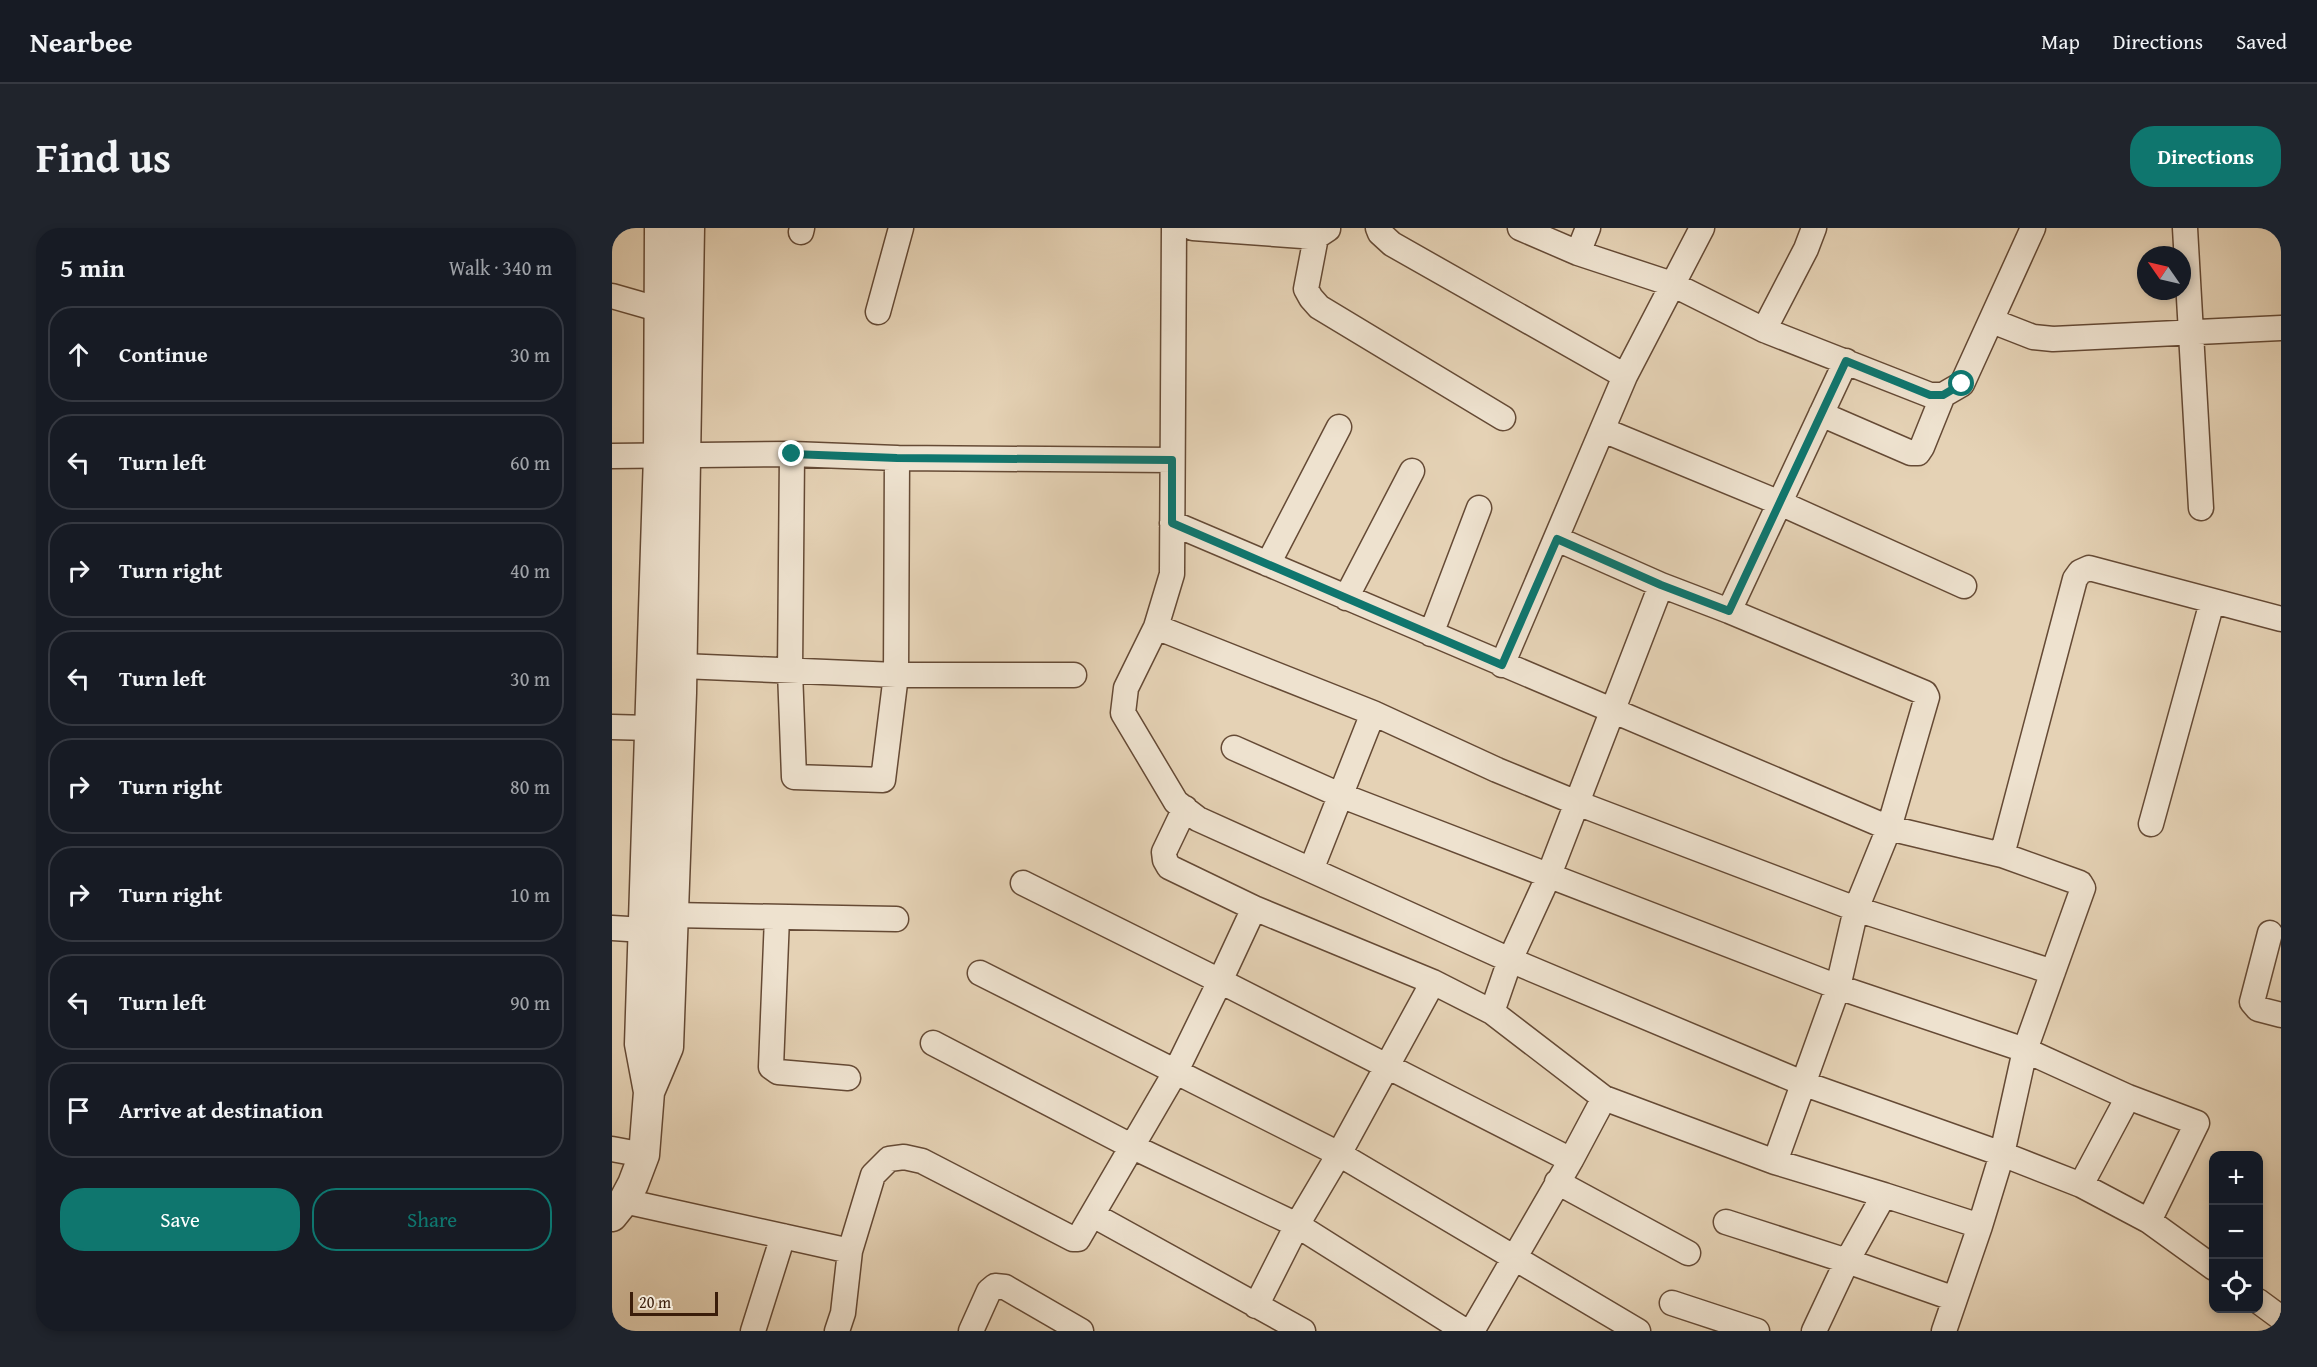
<!DOCTYPE html>
<html lang="en">
<head>
<meta charset="utf-8">
<style>
  body { margin:0; font-family:"Gentium Book Plus",serif; background:#20242c; color:#f1f3f6 }
  .controls { position:absolute; right:18px; bottom:18px; display:grid; overflow:hidden; border-radius:12px; box-shadow:0 3px 9px #0003 }
  .controls button { width:54px; height:54px; display:grid; place-items:center; padding:0; border:0; border-bottom:2px solid #363941; background:#171b24; color:#f1f3f6; font:30px sans-serif }
  .compass { position:absolute; left:1525px; top:18px; width:54px; height:54px; border-radius:50%; background:#171b24; box-shadow:0 3px 9px #0003; rotate:304deg }
  .scale { position:absolute; left:18px; bottom:15px; width:88px; box-sizing:border-box; padding-left:6px; border:3px solid #3a1d0a; border-top:0; font-size:16px; line-height:21px; white-space:nowrap; color:#3a1d0a; -webkit-text-stroke:4px #eee2cf; paint-order:stroke }
  .stop { position:absolute; width:18px; height:18px; margin:-14px; border:4px solid #0f766e; border-radius:50%; background:#fff }
  .stop.end { background:#0f766e; border-color:#fff; box-shadow:0 2px 6px #0008 }
  .list { margin:0; padding:0; list-style:none }
  h2 { display:flex; justify-content:space-between; align-items:center; height:78px; margin:0; padding:0 24px; font-size:26px }
  h2 small { font-size:20px; font-weight:400; color:#9ea1a6 }
  .list li { display:grid; grid-template-columns:39px 1fr auto; gap:18px; align-items:center; box-sizing:border-box; height:96px; margin:0 12px 12px; padding:0 12px; border:2px solid #363941; border-radius:24px }
  .list b { display:block; font-size:22px; white-space:nowrap }
  .list em { font-size:20px; font-style:normal; color:#9ea1a6 }
  .actions { display:flex; gap:12px; padding:18px 24px }
  .actions a { flex:1; padding:14px 0; border:2px solid #0f766e; border-radius:24px; text-align:center; font-size:21px; color:#0f766e }
  .actions .main { background:#0f766e; color:#fff }
  .icon { flex:none; width:33px; height:33px; fill:none; stroke:currentColor; stroke-width:2; stroke-linecap:round; stroke-linejoin:round }
  .map { position:relative; flex:none; width:1669px; height:1103px; overflow:hidden; border-radius:24px }
  header { display:flex; align-items:center; gap:36px; box-sizing:border-box; height:84px; padding:0 30px; background:#171b24; border-bottom:2px solid #363941 }
  header strong { font-size:28px }
  nav { display:flex; gap:33px; margin-inline-start:auto; font-size:21px }
  .intro { display:flex; align-items:center; justify-content:space-between; box-sizing:border-box; height:144px; padding:0 36px }
  h1 { margin:0; font-size:42px }
  .button { padding:15px 27px; border-radius:24px; background:#0f766e; color:#fff; font-size:21px; font-weight:700 }
  main { display:flex; gap:36px; padding:0 36px }
  aside { flex:1; background:#171b24; border-radius:24px; box-shadow:0 3px 9px #0003 }
  .map>svg:first-child { display:block }
</style>
</head>
<body>
<header>
<strong>Nearbee</strong>
<nav><a>Map</a><a>Directions</a><a>Saved</a></nav>
</header>
<div class="intro"><h1>Find us</h1><a class="button">Directions</a></div>
<main>
<aside>
<h2>5 min<small>Walk · 340 m</small></h2>
<ul class="list">
<li><svg class="icon" aria-label="ahead" viewBox="0 0 24 24"><path d="M12 20V5M6 11l6-6 6 6"/></svg><div><b>Continue</b></div><em>30 m</em></li>
<li><svg class="icon" aria-label="left" viewBox="0 0 24 24"><path d="M17 20v-9H6M10 6l-5 5 5 5"/></svg><div><b>Turn left</b></div><em>60 m</em></li>
<li><svg class="icon" aria-label="right" viewBox="0 0 24 24"><path d="M7 20v-9h11M14 6l5 5-5 5"/></svg><div><b>Turn right</b></div><em>40 m</em></li>
<li><svg class="icon" aria-label="left" viewBox="0 0 24 24"><path d="M17 20v-9H6M10 6l-5 5 5 5"/></svg><div><b>Turn left</b></div><em>30 m</em></li>
<li><svg class="icon" aria-label="right" viewBox="0 0 24 24"><path d="M7 20v-9h11M14 6l5 5-5 5"/></svg><div><b>Turn right</b></div><em>80 m</em></li>
<li><svg class="icon" aria-label="right" viewBox="0 0 24 24"><path d="M7 20v-9h11M14 6l5 5-5 5"/></svg><div><b>Turn right</b></div><em>10 m</em></li>
<li><svg class="icon" aria-label="left" viewBox="0 0 24 24"><path d="M17 20v-9H6M10 6l-5 5 5 5"/></svg><div><b>Turn left</b></div><em>90 m</em></li>
<li><svg class="icon" aria-label="arrive" viewBox="0 0 24 24"><path d="M6 21V4h12l-3 4 3 4H6"/></svg><div><b>Arrive at destination</b></div></li>
</ul>
<div class="actions"><a class="main">Save</a><a>Share</a></div>
</aside>
<div class="map">
<svg width="1669" height="1103" viewBox="0 0 1669 1103">
  <rect width="100%" height="100%" fill="#e5d2b5"/>
  <filter id="stains"><feTurbulence type="fractalNoise" baseFrequency=".00333" numOctaves="4"/><feColorMatrix values="0 0 0 0 .2 0 0 0 0 .09 0 0 0 0 .02 0 0 0 .5 -.17"/></filter>
  <radialGradient id="worn" r=".72"><stop offset=".6" stop-color="#630" stop-opacity="0"/><stop offset="1" stop-color="#630" stop-opacity=".3"/></radialGradient>
  <g fill="none" stroke-linecap="round" stroke-linejoin="round">
    <defs>
      <path id="minor" d="M581,0L704,9L716,1
        M766,0L768,5L780,16L1013,148
        M908,0L966,25L1060,56L1152,102L1318,167H1331L1350,156L1421,0
        M1573,0L1589,280
        M189,4L190,0
        M704,9L694,61L699,70L707,79L891,190
        M966,25L976,0
        M0,68L49,82
        M266,84L289,0
        M1380,93L1421,109L1441,111L1669,100
        M1152,102L1194,21L1202,0
        M1209,186L1299,225H1306L1310,219L1331,167
        M991,202L1168,275L1352,358
        M0,228L180,226L285,230L284,447L271,552L182,549L178,443L180,226
        M285,230L560,232
        M560,295L1277,600L1315,469L1313,465L1117,383
        M945,311L1049,357
        M656,336L727,199
        M734,370L800,243
        M544,399L761,485L699,642L586,591L564,574L511,485L514,460L544,399L560,346L562,0
        M819,406L867,280
        M890,437L1013,148L1090,0
        M70,438L284,447H462
        M761,485L885,542L965,575L1244,681L1441,744
        M0,499L38,500
        M622,520L728,567L1226,759L1413,822L1516,869L1585,895L1537,993
        M573,580L552,624L553,632L557,639L642,680
        M1539,596L1600,374
        M699,642L898,732L1193,856L1390,926L1469,957L1537,993L1602,1040
        M60,687L284,691
        M165,689L159,839L166,844L236,850
        M0,700L32,702
        M1658,705L1640,774L1646,781L1669,787
        M368,745L727,926L1026,1103
        M821,754L880,784L898,732L937,647L1049,357L1117,383L1234,133
        M880,784L992,870
        M321,815L519,918L685,997L853,1103
        M0,921L32,927
        M1163,934L1272,967
        M945,954L1076,1025
        M1469,957L1516,869
        M12,973L238,1023L261,947L277,931L292,929L310,933L461,1011H466L564,843L608,753L411,655
        M481,987L691,1103
        M1114,994L1235,1033L1343,1071
        M1646,1073L1669,1090
        M1060,1075L1145,1103
        M644,1078L685,997L727,926L821,754L642,680L608,753L959,932
        M141,1103L171,1008
        M225,1103L231,1085L238,1023
        M359,1103L377,1063L383,1058L393,1059L469,1103
        M860,1103L959,932L992,870L1163,934L1226,759L1244,681L1277,600L1390,627
        M1202,1103L1235,1033L1272,967L1368,998
        M1332,1103L1368,998L1390,926L1413,822L1471,660L1468,655L1390,627L1463,351L1468,344L1477,340L1669,391"/>
      <path id="tertiary" d="M37,864L56,819L69,465L77,0
        M0,988L12,973L21,956L32,927L37,864L28,816L47,227L48,0"/>
    </defs>
    <!-- minor casing -->
    <use href="#minor" stroke="#654a35" stroke-width="27"/>
    <!-- tertiary casing -->
    <use href="#tertiary" stroke="#654a35" stroke-width="33"/>
    <!-- minor -->
    <use href="#minor" stroke="#eee2cf" stroke-width="24"/>
    <!-- tertiary -->
    <use href="#tertiary" stroke="#eee2cf" stroke-width="30"/>
  </g>
  <g fill="none" stroke-linecap="round" stroke-linejoin="round">
    <!-- route -->
    <path stroke="#0f766e" stroke-width="8" d="M180,226L285,230L560,232V295L890,437L945,311L1049,357L1117,383L1234,133L1318,167H1331L1350,156"/>
  </g>
  <rect width="100%" height="100%" filter="url(#stains)"/>
  <rect width="100%" height="100%" fill="url(#worn)"/>
</svg>
<div class="controls">
<button>+</button>
<button>−</button>
<button><svg class="icon" aria-label="locate" viewBox="0 0 24 24"><circle cx="12" cy="12" r="6"/><path d="M12 2v4M12 18v4M2 12h4M18 12h4"/></svg></button>
</div>
<svg class="compass" viewBox="-18 -18 36 36"><path d="M0-13l5 13h-10z" fill="#e53935"/><path d="M0 13l5-13h-10z" fill="#9ea1a6"/></svg>
<div class="scale">20 m</div>
<div class="stop" style="left:1350px;top:156px"></div>
<div class="stop end" style="left:180px;top:226px"></div>
</div>
</main>
</body>
</html>
